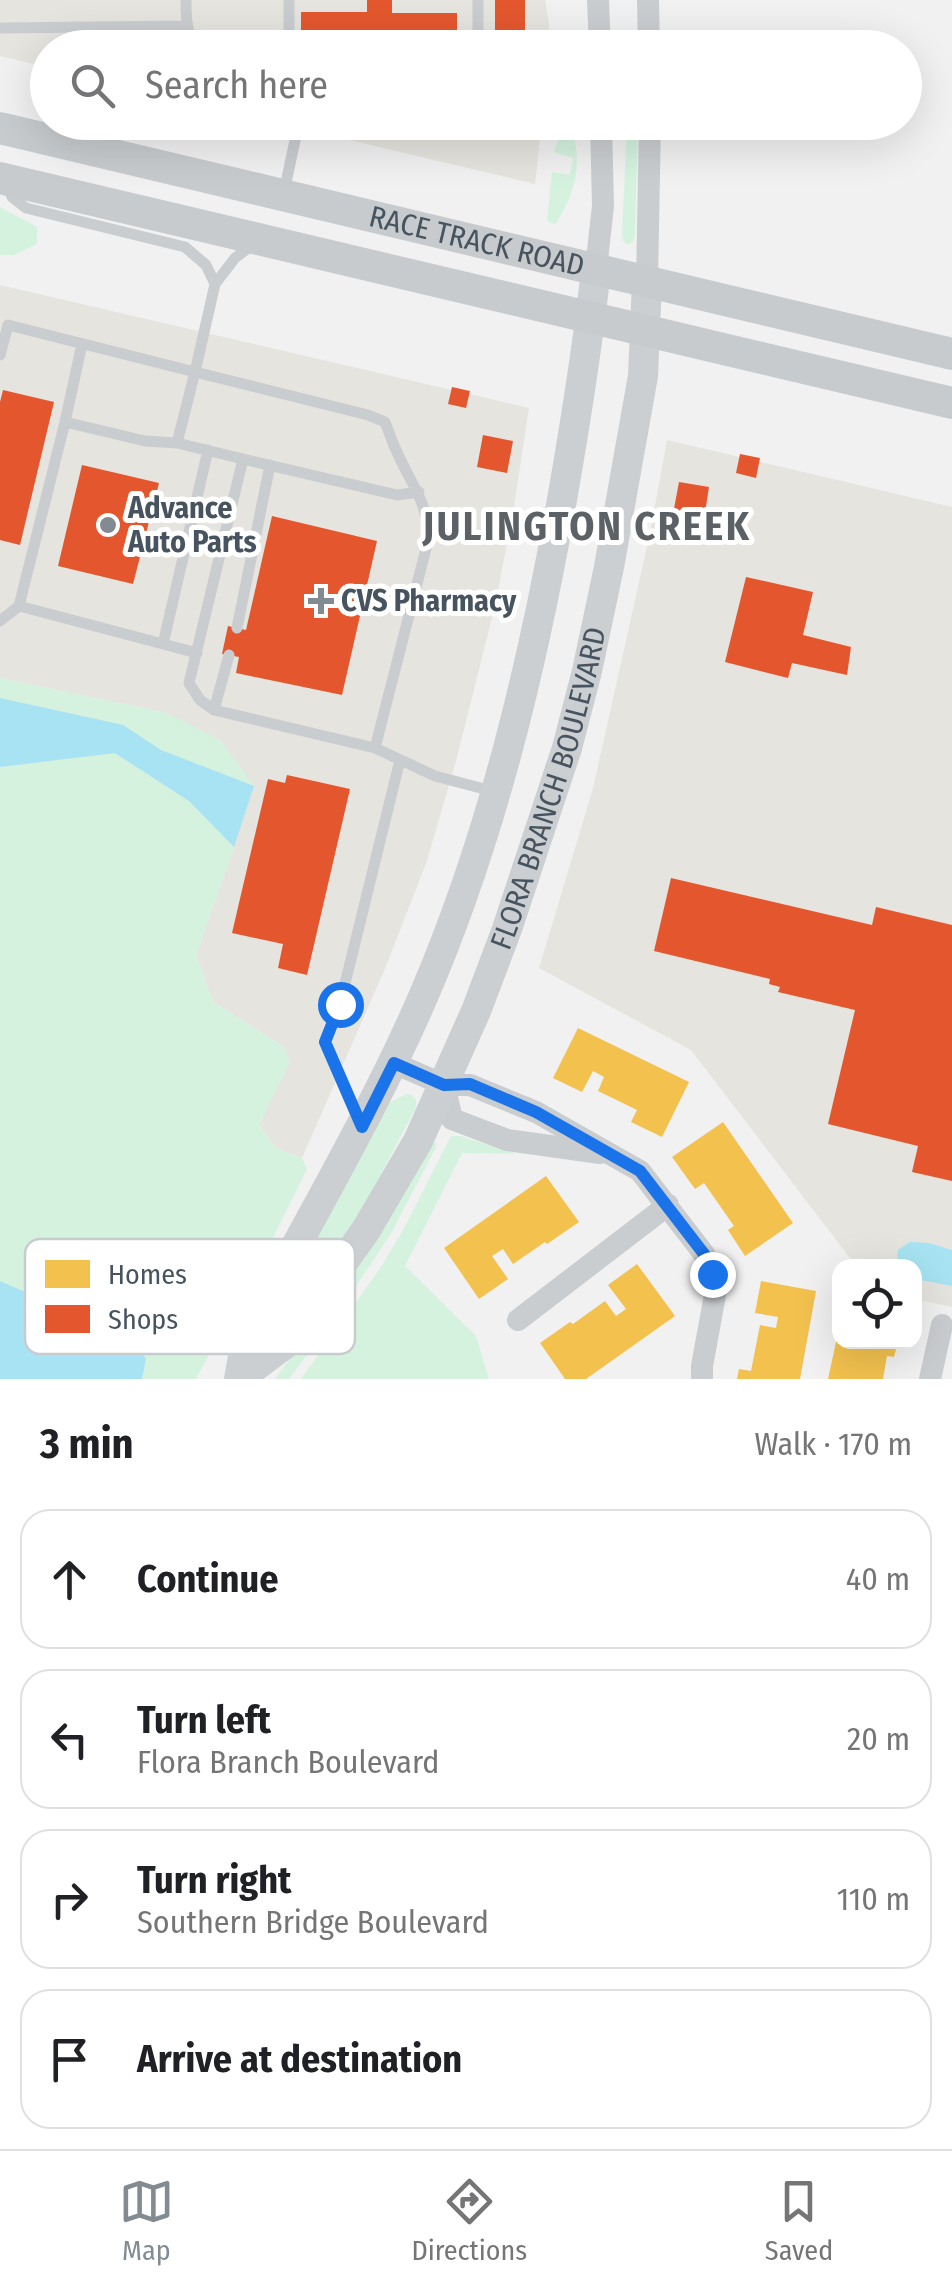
<!DOCTYPE html>
<html lang="en">
<head>
<meta charset="utf-8">
<style>
  body { margin:0; font-family:"Fira Sans Condensed",sans-serif; background:#f2f2f2; color:#202124 }
  .controls { position:absolute; right:30px; bottom:30px; display:grid; overflow:hidden; border-radius:20px; box-shadow:0 10px 40px #0002 }
  .controls button { width:90px; height:90px; display:grid; place-items:center; padding:0; border:0; border-bottom:2px solid #e0e0e0; background:#fff; color:#202124; font:50px sans-serif }
  .stop { position:absolute; width:30px; height:30px; margin:-22px; border:8px solid #1a73e8; border-radius:50%; background:#fff }
  .stop.end { background:#1a73e8; border-color:#fff; box-shadow:0 2px 10px #0008 }
  .list { margin:0; padding:0; list-style:none }
  h2 { display:flex; justify-content:space-between; align-items:center; height:130px; margin:0; padding:0 40px; font-size:42px }
  h2 small { font-size:32px; font-weight:400; color:#757577 }
  .list li { display:grid; grid-template-columns:65px 1fr auto; gap:30px; align-items:center; box-sizing:border-box; height:140px; margin:0 20px 20px; padding:0 20px; border:2px solid #e0e0e0; border-radius:30px }
  .list b { display:block; font-size:38px; white-space:nowrap }
  .list p { margin:0; font-size:32px; white-space:nowrap; color:#757577 }
  .list em { font-size:32px; font-style:normal; color:#757577 }
  .icon { flex:none; width:55px; height:55px; fill:none; stroke:currentColor; stroke-width:2; stroke-linecap:round; stroke-linejoin:round }
  .map { position:relative; flex:none; width:952px; height:1379px; overflow:hidden }
  .search { position:absolute; background:#fff; box-shadow:0 10px 40px #0002; left:30px; right:30px; top:30px; height:110px; display:flex; align-items:center; gap:25px; box-sizing:border-box; padding:0 35px; border-radius:55px; color:#757577; font-size:38px }
  .sheet { height:770px; background:#fff }
  nav { display:flex; justify-content:space-around; align-items:center; box-sizing:border-box; height:140px; border-top:2px solid #e0e0e0; background:#fff; font-size:28px; color:#757577 }
  nav a { display:grid; justify-items:center; gap:5px }
  nav .on { color:#838b92 }
  .map>svg:first-child { display:block }
</style>
</head>
<body>
<div class="map">
<svg width="952" height="1379" viewBox="0 0 952 1379">
  <rect width="100%" height="100%" fill="#f2f1f1"/>
  <!-- commercial -->
  <path fill="#e6e4df" d="M0,0H545L549,23L548,47L48,48L47,67L0,56Z
    M278,123H542L535,184Z
    M0,285L529,408L514,506L496,602L456,761L427,861L384,971L302,1158L276,1148L259,1125L289,1062L284,1047L213,1002L196,955L234,847L5,765L0,767V698L167,713L0,678Z
    M667,440L952,507V1307L915,1299L914,1266H856L691,1050L539,968L593,788L650,533Z"/>
  <!-- green -->
  <path fill="#d5f2df" d="M627,123H638L635,234L633,242L628,245L623,241L622,235Z
    M563,127L572,132C584,165 573,197 555,225L547,221L552,172L570,175L573,158L554,152Z
    M0,207L37,227V244L14,255H0Z
    M0,678L167,713L220,740L254,786L161,750L122,725L0,698Z
    M115,753L189,801L234,847L196,955L213,1002L284,1047L290,1061L259,1125L276,1148L302,1158L307,1169L264,1256L196,1379H142L146,1359L139,1348L66,1308L0,1281V767Z
    M406,1094L412,1095L416,1100V1107L363,1209L274,1340L256,1350L388,1103Z
    M451,1136H460L518,1154L462,1153L405,1266L476,1336L489,1379H301L381,1267L401,1234Z
    M436,1141V1147L392,1232L343,1306L289,1379H275L385,1226L430,1146Z"/>
  <!-- water -->
  <path fill="#a7e3f2" d="M0,698L123,725L161,750L254,786L234,847L189,801L115,753L0,767Z
    M910,1242L929,1243L952,1250V1286L915,1279L914,1266H899L897,1261L898,1250Z
    M0,1281L66,1309L139,1348L146,1359L142,1379H0Z"/>
  <!-- homes -->
  <path fill="#f2c14e" d="M578,1028L689,1082L662,1137L631,1122L637,1110L598,1091L604,1077L593,1071L582,1092L553,1078Z
    M723,1122L793,1223L745,1256L728,1230L734,1226L704,1183L695,1189L672,1157Z
    M546,1176L579,1222L547,1244L545,1242L513,1264L503,1249L492,1256L508,1279L479,1299L444,1248Z
    M637,1264L675,1316L586,1379H565L540,1343L570,1322L573,1324L605,1301L616,1316L626,1309L608,1285Z
    M761,1281L816,1291L800,1379H737L739,1369L751,1371L760,1325L776,1328L778,1317L755,1313Z
    M838,1333L840,1342H898L894,1357L887,1356L883,1379H828Z"/>
  <!-- shops -->
  <path fill="#e4572e" d="M367,0H392V13H457V48H301V12H367Z
    M495,0H525V48H495Z
    M452,387L470,391L466,408L448,404Z
    M3,390L54,402L20,545L0,540V402Z
    M483,435L513,441L507,473L477,467Z
    M740,454L760,458L756,478L736,473Z
    M82,465L159,483L133,584L58,566Z
    M679,482L709,487L704,519L673,514Z
    M272,516L377,541L342,695L236,673L239,657L222,654L228,626L246,630Z
    M746,577L813,592L803,635L851,647L847,675L792,663L788,678L725,662Z
    M287,775L350,789L307,975L278,968L283,944L232,933L268,779L285,783Z
    M671,878L872,925L876,907L952,925V1181L912,1172L918,1146L828,1124L855,1010L778,992L780,987L769,984L770,979L654,951Z"/>
  <g fill="none" stroke-linecap="round" stroke-linejoin="round">
    <!-- lane -->
    <path stroke="#cacdd0" stroke-width="11" d="M186,0C186,18 186,32 197,48
      M478,0V48
      M0,28L186,26
      M289,48V0
      M8,187L12,197L26,208L185,247L206,265L215,284
      M284,192L297,131V122
      M252,245L235,258L215,284L195,372L368,415L385,422C389,432 392,442 397,452C412,487 428,500 428,541L375,748
      M0,355L8,325L195,372L177,443L243,459L189,683L200,700L214,710L375,748L435,776L492,791
      M65,422L145,441L177,443
      M243,459L397,495L419,492
      M19,606L163,644L208,450
      M0,621L19,606L65,422L82,344
      M237,628L270,465
      M163,644L197,653
      M214,710L229,655
      M358,1119L325,1042L340,1004L400,760"/>
    <!-- street -->
    <path stroke="#cacdd0" stroke-width="22" d="M598,0L600,48
      M648,0L649,48
      M596,269L603,206L601,122
      M647,282L650,122
      M394,1063L444,1085H470L536,1112L640,1171L704,1254L713,1274L715,1295L702,1366V1379
      M444,1085L452,1119L507,1140L600,1153
      M518,1320L668,1205
      M930,1379L942,1325"/>
    <!-- secondary -->
    <g stroke="#cccfd2" stroke-width="30">
      <path id="s1" d="M241,1377L285,1344L366,1230L418,1141L476,1011L507,929L567,748L587,671L609,567L643,376L647,282"/>
      <path d="M239,1379L246,1340C305,1225 372,1115 423,997C492,837 533,665 563,494C576,419 588,345 596,269"/>
    </g>
    <!-- primary -->
    <g stroke="#c7cbce" stroke-width="32">
      <path id="s2" d="M0,128L952,354"/>
      <path d="M0,178L952,403"/>
    </g>
  </g>
  <g fill="none" stroke-linecap="round" stroke-linejoin="round">
    <!-- route -->
    <path stroke="#1a73e8" stroke-width="12" d="M340,1004L325,1042L362,1127L394,1063L444,1085L470,1084L536,1112L640,1171L704,1254L712,1274"/>
  </g>
  <!-- markers -->
  <g fill="#838b92" stroke="#fff" stroke-width="4">
    <circle cx="108" cy="525" r="10"/>
    <path d="M316 586h10v10h10v10h-10v10h-10v-10h-10v-10h10z"/>
  </g>
  <g text-anchor="middle" dominant-baseline="central" stroke-width="10" stroke-linejoin="round" paint-order="stroke">
    <!-- street labels -->
    <g font-size="30" fill="#47545f" stroke="#fff">
      <text stroke="none"><textPath href="#s2" startOffset="490">RACE TRACK ROAD</textPath></text>
      <text stroke="none"><textPath href="#s1" startOffset="675">FLORA BRANCH BOULEVARD</textPath></text>
    </g>
    <!-- poi labels -->
    <g font-size="30" font-weight="bold" fill="#47545f" stroke="#fff" text-anchor="start">
      <text x="128" y="508">Advance<tspan x="128" dy="34">Auto Parts</tspan></text>
      <text x="341" y="601">CVS Pharmacy</text>
    </g>
    <!-- district labels -->
    <g font-size="40" font-weight="bold" letter-spacing="2.5" fill="#5c6166" stroke="#fff">
      <text x="587" y="527">JULINGTON CREEK</text>
    </g>
  </g>
  <!-- legend -->
  <rect x="25" y="1239" width="330" height="115" rx="15" fill="#fff" stroke="#c8cccf" stroke-width="2.5"/>
  <rect x="45" y="1260" width="45" height="28" fill="#f2c14e"/>
  <rect x="45" y="1305" width="45" height="28" fill="#e4572e"/>
  <g font-size="28" fill="#47545f">
    <text x="108" y="1284">Homes</text>
    <text x="108" y="1329">Shops</text>
  </g>
</svg>
<div class="controls">
<button><svg class="icon" aria-label="locate" viewBox="0 0 24 24"><circle cx="12" cy="12" r="6"/><path d="M12 2v4M12 18v4M2 12h4M18 12h4"/></svg></button>
</div>
<div class="stop" style="left:340px;top:1004px"></div>
<div class="stop end" style="left:712px;top:1274px"></div>
<div class="search"><svg class="icon" aria-label="search" viewBox="0 0 24 24"><circle cx="10" cy="10" r="6"/><path d="M15 15l6 6"/></svg>Search here</div>
</div>
<section class="sheet">
<h2>3 min<small>Walk · 170 m</small></h2>
<ul class="list">
<li><svg class="icon" aria-label="ahead" viewBox="0 0 24 24"><path d="M12 20V5M6 11l6-6 6 6"/></svg><div><b>Continue</b></div><em>40 m</em></li>
<li><svg class="icon" aria-label="left" viewBox="0 0 24 24"><path d="M17 20v-9H6M10 6l-5 5 5 5"/></svg><div><b>Turn left</b><p>Flora Branch Boulevard</p></div><em>20 m</em></li>
<li><svg class="icon" aria-label="right" viewBox="0 0 24 24"><path d="M7 20v-9h11M14 6l5 5-5 5"/></svg><div><b>Turn right</b><p>Southern Bridge Boulevard</p></div><em>110 m</em></li>
<li><svg class="icon" aria-label="arrive" viewBox="0 0 24 24"><path d="M6 21V4h12l-3 4 3 4H6"/></svg><div><b>Arrive at destination</b></div></li>
</ul>
</section>
<nav>
<a class="on"><svg class="icon" aria-label="map" viewBox="0 0 24 24"><path d="M3 6l6-2 6 2 6-2v14l-6 2-6-2-6 2zM9 4v14M15 6v14"/></svg>Map</a>
<a><svg class="icon" aria-label="directions" viewBox="0 0 24 24"><path d="M12 3l9 9-9 9-9-9zM9 14v-3h6M13 9l2 2-2 2"/></svg>Directions</a>
<a><svg class="icon" aria-label="saved" viewBox="0 0 24 24"><path d="M7 4h10v16l-5-4-5 4z"/></svg>Saved</a>
</nav>
</body>
</html>
